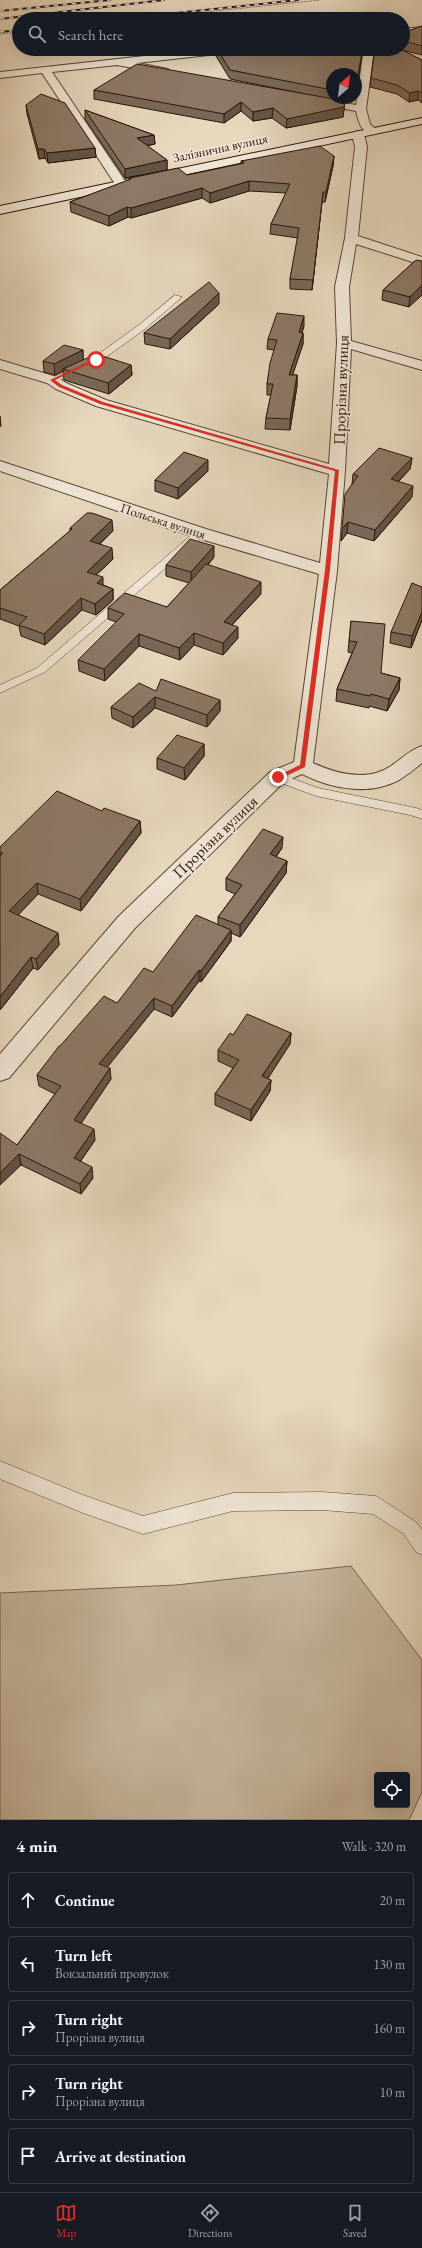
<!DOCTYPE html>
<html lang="en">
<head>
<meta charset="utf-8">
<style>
  body { margin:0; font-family:"EB Garamond",serif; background:#242831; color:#f1f3f6 }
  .controls { position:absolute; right:12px; bottom:12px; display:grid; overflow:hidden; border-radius:4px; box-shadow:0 4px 16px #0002 }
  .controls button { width:36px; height:36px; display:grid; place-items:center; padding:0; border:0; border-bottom:1px solid #363941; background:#171b24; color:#f1f3f6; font:20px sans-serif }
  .compass { position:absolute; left:326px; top:68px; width:36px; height:36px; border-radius:50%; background:#171b24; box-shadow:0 4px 16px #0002; rotate:28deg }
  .stop { position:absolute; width:12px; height:12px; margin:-9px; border:3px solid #d93025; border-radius:50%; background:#fff }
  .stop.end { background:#d93025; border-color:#fff; box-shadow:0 1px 4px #0008 }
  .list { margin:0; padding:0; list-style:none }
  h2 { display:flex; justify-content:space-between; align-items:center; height:52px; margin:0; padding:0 16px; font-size:17px }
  h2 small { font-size:13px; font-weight:400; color:#9ea1a6 }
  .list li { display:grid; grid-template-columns:26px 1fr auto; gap:12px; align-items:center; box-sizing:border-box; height:56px; margin:0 8px 8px; padding:0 8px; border:1px solid #363941; border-radius:4px }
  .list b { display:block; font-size:15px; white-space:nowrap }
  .list p { margin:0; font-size:13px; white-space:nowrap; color:#9ea1a6 }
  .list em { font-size:13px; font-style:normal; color:#9ea1a6 }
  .icon { flex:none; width:22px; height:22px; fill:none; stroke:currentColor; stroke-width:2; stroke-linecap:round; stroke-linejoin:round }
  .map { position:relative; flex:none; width:422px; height:1820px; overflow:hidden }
  .search { position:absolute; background:#171b24; box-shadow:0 4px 16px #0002; left:12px; right:12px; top:12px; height:44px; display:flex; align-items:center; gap:10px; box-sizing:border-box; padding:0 14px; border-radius:22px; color:#9ea1a6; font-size:15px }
  .sheet { height:372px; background:#171b24 }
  nav { display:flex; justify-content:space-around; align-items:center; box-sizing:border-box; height:56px; border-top:1px solid #363941; background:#171b24; font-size:11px; color:#9ea1a6 }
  nav a { display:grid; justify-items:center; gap:2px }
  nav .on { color:#d93025 }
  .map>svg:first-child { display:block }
</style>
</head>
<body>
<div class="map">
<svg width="422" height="1820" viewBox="0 0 422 1820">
  <rect width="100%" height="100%" fill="#e6d7bd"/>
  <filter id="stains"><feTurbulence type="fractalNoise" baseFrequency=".005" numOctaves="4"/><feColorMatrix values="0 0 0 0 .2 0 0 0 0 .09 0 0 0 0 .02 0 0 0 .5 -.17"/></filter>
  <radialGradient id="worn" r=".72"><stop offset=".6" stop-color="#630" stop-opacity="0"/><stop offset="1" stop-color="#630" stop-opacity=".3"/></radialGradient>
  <!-- green -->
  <path fill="#c6b69e" stroke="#796453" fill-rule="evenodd" d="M351,1566L422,1660V1792L409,1820H0V1593L176,1585ZM377,1775H407V1805H377Z"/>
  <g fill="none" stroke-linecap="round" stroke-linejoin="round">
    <defs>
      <path id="lane" d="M175,295L182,297L145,329L99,362L55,382L48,380L93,358L139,325Z
        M200,530L204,531V535L45,672L0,693V685L37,668L196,531Z
        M277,773L318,788L416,808L422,810V819L410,815L316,796L273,780L271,777Z
        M0,1461L83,1495L143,1516L233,1493L322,1492L376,1496L416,1522L422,1530V1555L416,1552L404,1534L373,1514L322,1510L233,1511L143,1534L83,1513L0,1479Z"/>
      <path id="street" d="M422,27V33L403,35V29Z
        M208,49H241L236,52L137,63L168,69L169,71L164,74L117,65L52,72L127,184L121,188L117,187L42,73L0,78V72Z
        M364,49H374L366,109L370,124L378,131L372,134C360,131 359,122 356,111L315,103L310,100L315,97L356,105Z
        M358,131L364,134L367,147L358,236L422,257V265L356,244L349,287L351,341L422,361V370L351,349L345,471L337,571L313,763C337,774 367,782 391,766C401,759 410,750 422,746V763C415,769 407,775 399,780C369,796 332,789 302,774L284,782L135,928L9,1078L0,1081V1054L119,916L270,772L294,762L319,574L194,537L0,471V461L206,529L320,563L329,474L96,406L56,389L47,383L0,369V360L57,377L66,383L106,400L329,464L337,343L335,287L345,238L355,147L352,134Z"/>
      <path id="secondary" d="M422,118V124L0,214V206Z"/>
    </defs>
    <!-- lane casing -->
    <use href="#lane" stroke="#5a4435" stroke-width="1"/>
    <!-- street casing -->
    <use href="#street" stroke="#5a4435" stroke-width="2"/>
    <!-- secondary casing -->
    <use href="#secondary" stroke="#2c1308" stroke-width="2"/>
    <!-- path -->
    <path stroke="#2c1308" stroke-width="1" stroke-dasharray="0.5 1" stroke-linecap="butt" d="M140,19L320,0
      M0,34L19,32"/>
    <!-- lane -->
    <use href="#lane" fill="#efe5d4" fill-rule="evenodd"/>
    <!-- street -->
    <use href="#street" fill="#efe5d4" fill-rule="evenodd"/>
    <!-- secondary -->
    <use href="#secondary" fill="#efe5d4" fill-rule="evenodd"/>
    <defs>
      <path id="rail" d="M0,11L110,0
        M0,19L164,0
        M79,19L126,14
        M120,19L298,0
        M0,32L19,30"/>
    </defs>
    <!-- rail casing -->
    <use href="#rail" stroke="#2c1308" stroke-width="2"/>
    <!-- rail -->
    <use href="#rail" stroke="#efe5d4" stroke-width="1.5" stroke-dasharray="4.5" stroke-linecap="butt"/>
  </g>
  <!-- wall -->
  <path fill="#796858" stroke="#2c1308" d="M422,26V55L401,50L422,60V103L418,100L409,102L397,94L370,87L375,49H403V33Z
    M216,49H360L361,59L358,84H356V74H332V98H346V101H345L343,117L286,128L272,118L253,121L241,111L224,123L94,99V90L320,97L230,79L216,56Z
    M26,105L95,148L96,157L48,163L45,158L39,159L27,114Z
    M85,110L154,135L155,144L147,146L167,160V170L125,178L85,119Z
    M334,156L333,166L325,202H322L312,290L290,289V279L298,238L270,234L271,224L286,193L249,191L210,203L202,198L131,218L128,217L109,226L71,212L70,202L130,180V178L187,175L241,164V161Z
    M416,260L409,307L382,300L383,290Z
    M219,304L170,349L145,344L144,333Z
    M304,326L302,333H303V344L292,375H297V386L290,430L265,429L266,418L271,395H267V384L274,350L267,349L268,339Z
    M83,350V360L131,365L132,375L109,394L64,380L63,371L55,375L44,372L43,361Z
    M412,458L410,469L398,482L412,497L374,541L347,533L341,541L352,484L353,474Z
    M208,471L178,499L155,491V480Z
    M70,528L113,531L100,544L113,559L96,575L103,585L113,589V600L96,615L82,610L45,645L21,636L19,626L0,619V590L70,531Z
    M214,557L208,565L261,594L232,625L238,638L223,655L194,645L180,660L139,646L105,681L79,671L78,660L116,622L108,619V608L167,607L189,583L166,576V565Z
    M422,587V620L411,648L390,643L391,632Z
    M351,621L381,673L400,678L399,690L387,711L369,706V708L336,701L337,689L352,653L348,652Z
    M156,691L220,700V711L207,727L155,708L133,728L112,718L111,707Z
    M204,744V756L185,780L157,769V758Z
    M102,811L140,821L141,833L81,911L38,894L18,915L58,933L59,945L38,970L33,968L0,1010V847Z
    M282,848L276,857L287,861L286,873L240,937L231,933V941L201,982L199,981L172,1017L154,1009L107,1067L111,1079L81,1123L95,1140L80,1162L93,1178L81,1194L21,1165L17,1145L55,1094L39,1086L37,1075L60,1046L117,1003L153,972L218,924V917L235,894L226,890V878Z
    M291,1033L290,1044L267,1079L271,1080L270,1091L251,1121L215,1105V1094L233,1068L218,1061V1050L233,1035Z"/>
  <!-- shaded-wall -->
  <path fill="#635547" stroke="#2c1308" d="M362,51L361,59L358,84V75Z
    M418,91V100L409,102L410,93Z
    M345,101L343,117L286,128L287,119Z
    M241,102V111L224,123V114Z
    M273,108L272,118L253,121V112Z
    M154,135L155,144L137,147V138Z
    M95,148L96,157L48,163L47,153Z
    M38,149H44L45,158L39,159Z
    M334,156L333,166L325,202L326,192Z
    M167,160V170L125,178V169Z
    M249,181V191L210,203V193Z
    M202,188V198L131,218V208Z
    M323,192L322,202L312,290L313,280Z
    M127,207L128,217L109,226V216Z
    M422,285V295L409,307L410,297Z
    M219,293V304L170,349V339Z
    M304,316V326L298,343L299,332Z
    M303,333V344L289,386V375Z
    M83,350V361L63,369V371L55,375L54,364Z
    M131,365L132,375L109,394L108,383Z
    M297,375V386L290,430V419Z
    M0,416L1,426L0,427Z
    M412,458L410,469L389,491L391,479Z
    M208,460V471L178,499V488Z
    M413,486L412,497L374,541L375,530Z
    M112,520L113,531L91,552L90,541Z
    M348,522L347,533L341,541L342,529Z
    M214,546V557L191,584V572Z
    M112,548L113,559L88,583L87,572Z
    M103,577V589L97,583Z
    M261,582V594L224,633V622Z
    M113,589V600L96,615L95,604Z
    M81,598L82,610L45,645L44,634Z
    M422,612V620L411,648L412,636Z
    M238,627V638L223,655V643Z
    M194,633V645L180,660L179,648Z
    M139,634V646L105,681L104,669Z
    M400,678L399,690L387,711L389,699Z
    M155,697V708L133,728V717Z
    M220,700V711L207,727V715Z
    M204,744V756L185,780L184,768Z
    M140,821L141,833L81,911L80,899Z
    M283,837L282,848L269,866L270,854Z
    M287,861L286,873L240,937V925Z
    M37,883L38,894L11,923L9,911Z
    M231,930V941L201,982V971Z
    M58,933L59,945L38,970L36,959Z
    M31,957L33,968L0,1010V997Z
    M199,970V981L172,1017V1006Z
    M154,998V1009L101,1075L99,1064Z
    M291,1033L290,1044L262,1088V1076Z
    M110,1068L111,1079L76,1131L74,1120Z
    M271,1080L270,1091L251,1121V1110Z
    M94,1129L95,1140L75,1169L74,1158Z
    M19,1154L21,1165L0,1185V1173Z
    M92,1167L93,1178L81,1194L80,1184Z"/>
  <!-- building -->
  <path fill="#8d7966" stroke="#2c1308" d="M422,26V46L403,41V33Z
    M217,49H360L362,51L358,75L349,73V74H332V90L230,70Z
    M375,49H400L422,60V93L418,91L410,93L397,85L371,78Z
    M137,64L345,101L344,107L287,119L273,108L253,112L241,102L224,114L94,90Z
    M41,94L65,103L95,148L47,153L44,149H38L26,105Z
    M85,110L154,135L137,138L167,160L125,169Z
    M320,146L334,156L326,192H323L313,280L290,279L299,228L271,224L290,184L249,181L210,193L202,188L131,208L127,207L109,216L70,202L131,179L130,178L178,168L187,175L244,163L241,161Z
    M416,260L422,261V285L410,297L383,290Z
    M209,282L219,293L170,339L144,333Z
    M277,313L304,316L299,332L303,333L289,375H297L290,419L266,418L273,384H267L270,363L277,340L268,339Z
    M64,345L83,350L54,364L43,361Z
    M96,354L131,365L108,383L63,369Z
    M379,448L412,458L391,479L413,486L375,530L348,522L342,529L345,494L358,476L353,474Z
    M184,452L208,460L178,488L155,480Z
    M87,513H92L112,520L90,541L112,548L87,572L103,577L97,583L113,589L95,604L81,598L44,634L19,625L27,617L0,608V590L72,529L70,528Z
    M190,539L214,546L191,572L166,565Z
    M206,564L261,582L224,622L238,627L223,643L194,633L179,648L139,634L104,669L78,660L124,614L108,608L125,593L167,607Z
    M412,583L422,587V612L412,636L391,632Z
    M351,621L385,624L381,673L400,678L389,699L371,694L370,696L337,689L357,642L349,641Z
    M161,679L220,700L207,715L155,697L133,717L111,707L139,683L156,691Z
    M177,735L204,744L184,768L157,758Z
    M57,791L102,811L104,808L140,821L80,899L37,883L9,911L58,933L36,959L31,957L0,997V856L3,853L0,852V847Z
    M263,829L283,837L270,854L287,861L240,925L218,917L242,885L226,878Z
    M196,915L231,930L201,971L199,970L172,1006L154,998L99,1064L110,1068L74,1120L94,1129L74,1158L92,1167L80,1184L19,1154L0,1173V1133L17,1145L61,1086L37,1075L59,1046H60L104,996L117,1003L144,968L153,972Z
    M247,1014L291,1033L262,1076L271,1080L251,1110L215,1094L239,1060L218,1050L230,1033L233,1035Z"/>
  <!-- route -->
  <path fill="#d93025" d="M94,359L98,360L55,380L62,385L103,402L339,470L330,570L305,767L280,779L275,777L300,765L325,570L335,471L100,404L59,387L50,380Z"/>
  <g text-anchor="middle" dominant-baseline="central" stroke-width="3.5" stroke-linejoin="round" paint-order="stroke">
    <!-- far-street labels -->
    <g font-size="13" fill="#2c1308" stroke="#efe5d4">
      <text transform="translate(220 148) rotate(-12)">Залізнична вулиця</text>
      <text transform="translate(163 521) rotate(18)">Польська вулиця</text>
    </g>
    <!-- street labels -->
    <g font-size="16" fill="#2c1308" stroke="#efe5d4">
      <text transform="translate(341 390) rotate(-88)">Прорізна вулиця</text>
      <text transform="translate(215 837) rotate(-44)">Прорізна вулиця</text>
    </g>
  </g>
  <rect width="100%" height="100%" filter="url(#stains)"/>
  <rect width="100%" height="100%" fill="url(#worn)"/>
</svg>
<div class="controls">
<button><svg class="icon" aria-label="locate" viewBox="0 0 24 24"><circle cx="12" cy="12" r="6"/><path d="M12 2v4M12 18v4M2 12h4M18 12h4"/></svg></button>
</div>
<svg class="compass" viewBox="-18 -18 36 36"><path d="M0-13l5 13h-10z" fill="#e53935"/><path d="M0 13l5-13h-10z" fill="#9ea1a6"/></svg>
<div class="stop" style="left:96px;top:360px"></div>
<div class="stop end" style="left:278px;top:777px"></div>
<div class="search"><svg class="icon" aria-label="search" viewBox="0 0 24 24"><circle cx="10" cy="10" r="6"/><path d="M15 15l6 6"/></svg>Search here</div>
</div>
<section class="sheet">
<h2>4 min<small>Walk · 320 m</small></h2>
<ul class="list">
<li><svg class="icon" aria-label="ahead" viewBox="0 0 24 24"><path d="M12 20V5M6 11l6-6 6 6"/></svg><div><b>Continue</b></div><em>20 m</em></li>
<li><svg class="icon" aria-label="left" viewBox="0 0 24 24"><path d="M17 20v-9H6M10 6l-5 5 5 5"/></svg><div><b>Turn left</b><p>Вокзальний провулок</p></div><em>130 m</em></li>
<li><svg class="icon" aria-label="right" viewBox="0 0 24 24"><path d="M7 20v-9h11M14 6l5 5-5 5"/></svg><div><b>Turn right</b><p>Прорізна вулиця</p></div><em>160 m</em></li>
<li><svg class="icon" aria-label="right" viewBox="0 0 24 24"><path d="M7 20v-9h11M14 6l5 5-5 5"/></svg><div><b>Turn right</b><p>Прорізна вулиця</p></div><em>10 m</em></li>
<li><svg class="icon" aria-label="arrive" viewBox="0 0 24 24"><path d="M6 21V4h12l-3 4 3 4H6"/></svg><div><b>Arrive at destination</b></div></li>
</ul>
</section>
<nav>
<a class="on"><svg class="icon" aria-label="map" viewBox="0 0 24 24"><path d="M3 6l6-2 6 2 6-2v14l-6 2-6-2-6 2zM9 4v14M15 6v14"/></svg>Map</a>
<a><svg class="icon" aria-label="directions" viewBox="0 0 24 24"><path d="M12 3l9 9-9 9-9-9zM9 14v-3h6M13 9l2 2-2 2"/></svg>Directions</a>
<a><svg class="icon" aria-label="saved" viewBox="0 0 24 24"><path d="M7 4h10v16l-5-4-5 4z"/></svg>Saved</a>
</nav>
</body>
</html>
